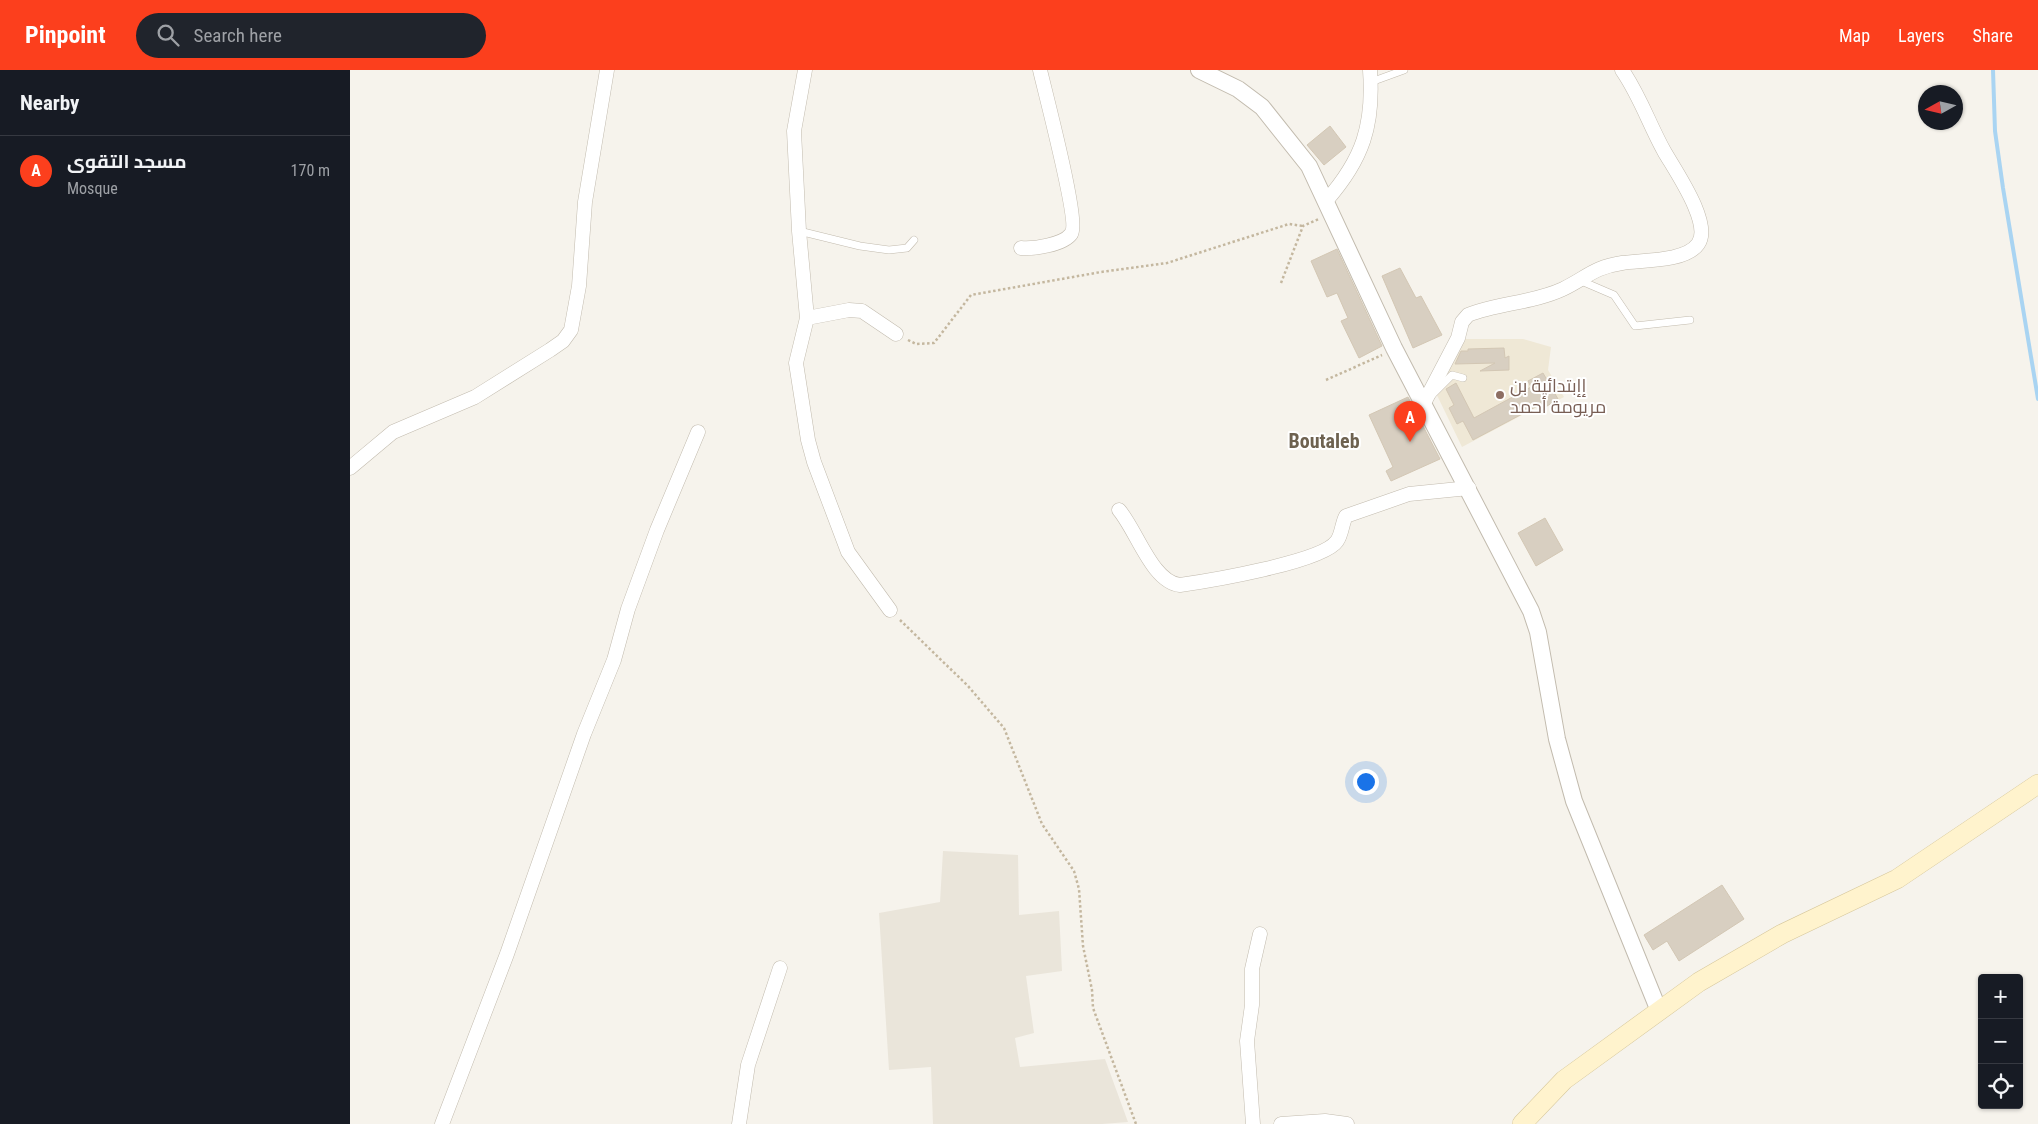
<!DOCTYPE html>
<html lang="en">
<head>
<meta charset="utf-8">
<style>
  body { margin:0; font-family:"Roboto Condensed",Cairo,sans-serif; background:#20242c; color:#f1f3f6 }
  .controls { position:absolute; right:15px; bottom:15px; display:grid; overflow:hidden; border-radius:5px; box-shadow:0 1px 4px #0004 }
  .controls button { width:45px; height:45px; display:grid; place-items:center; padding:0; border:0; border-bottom:1px solid #363941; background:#171b24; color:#f1f3f6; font:25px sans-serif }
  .compass { position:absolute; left:1568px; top:15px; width:45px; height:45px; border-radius:50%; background:#171b24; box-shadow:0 1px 4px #0004; rotate:262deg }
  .you { position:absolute; left:1015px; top:711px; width:18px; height:18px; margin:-12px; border:4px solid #fff; border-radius:50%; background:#1a73e8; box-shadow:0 0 0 8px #1a73e833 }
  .badge { display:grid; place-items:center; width:32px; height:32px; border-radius:50%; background:#fc3f1d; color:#fff; font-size:16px; font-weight:700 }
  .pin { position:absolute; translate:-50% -41px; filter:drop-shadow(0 1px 2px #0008) }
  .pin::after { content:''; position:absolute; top:26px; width:18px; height:15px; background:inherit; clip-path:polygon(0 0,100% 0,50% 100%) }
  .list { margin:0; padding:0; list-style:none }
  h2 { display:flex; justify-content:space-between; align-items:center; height:65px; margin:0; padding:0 20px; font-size:21px }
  h2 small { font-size:16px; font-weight:400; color:#9ea1a6 }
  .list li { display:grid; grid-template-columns:32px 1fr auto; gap:15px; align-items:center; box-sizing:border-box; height:70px; padding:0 20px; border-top:1px solid #363941 }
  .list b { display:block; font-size:19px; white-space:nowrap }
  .list p { margin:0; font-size:16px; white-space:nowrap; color:#9ea1a6 }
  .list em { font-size:16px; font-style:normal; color:#9ea1a6 }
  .icon { flex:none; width:28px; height:28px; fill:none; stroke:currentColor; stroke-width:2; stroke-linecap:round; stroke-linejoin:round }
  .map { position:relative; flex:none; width:1688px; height:1054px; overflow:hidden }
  header { display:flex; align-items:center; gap:30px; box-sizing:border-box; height:70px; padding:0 25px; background:#fc3f1d; color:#fff }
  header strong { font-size:24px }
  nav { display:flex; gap:28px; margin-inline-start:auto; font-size:18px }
  .search { width:350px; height:45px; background:#20242c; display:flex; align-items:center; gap:12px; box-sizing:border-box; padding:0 18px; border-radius:28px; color:#9ea1a6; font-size:19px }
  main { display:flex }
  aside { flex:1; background:#171b24 }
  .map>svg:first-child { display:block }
</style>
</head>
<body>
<header>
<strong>Pinpoint</strong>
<div class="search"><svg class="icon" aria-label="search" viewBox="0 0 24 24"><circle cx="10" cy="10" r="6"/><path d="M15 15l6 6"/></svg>Search here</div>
<nav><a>Map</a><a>Layers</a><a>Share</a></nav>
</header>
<main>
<aside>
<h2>Nearby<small></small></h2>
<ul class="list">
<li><span class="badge">A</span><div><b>مسجد التقوى</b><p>Mosque</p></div><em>170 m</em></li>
</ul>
</aside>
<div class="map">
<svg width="1688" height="1054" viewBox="0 0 1688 1054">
  <rect width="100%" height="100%" fill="#f6f3ec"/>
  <!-- residential -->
  <path fill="#eae5da" d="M593,781L668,785L669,845L709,841L712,901L676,906L684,963L665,968L670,997L755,989L778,1052L752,1054H583L581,997L539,1000L529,843L590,832Z"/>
  <!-- education -->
  <path fill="#efe8d6" d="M1110,269H1173L1201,277L1198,300L1214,327L1193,338L1191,335L1112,377L1084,319Z"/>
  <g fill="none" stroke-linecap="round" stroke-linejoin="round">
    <!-- stream -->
    <path stroke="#a9d4f2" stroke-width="4" d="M1643,0L1645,61L1653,118L1688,329"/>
  </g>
  <!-- building -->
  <path fill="#d8cfc1" stroke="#d3c7b4" d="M980,56L996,77L974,95L957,75Z
    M987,179L1032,276L1009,288L991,251L998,248L987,223L977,227L961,191Z
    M1050,198L1066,228L1071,226L1092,265L1063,278L1032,206Z
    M1154,278L1155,288L1159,286V300L1130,301L1145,293L1105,294L1111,281H1118V279Z
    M1193,303L1208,329L1194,338L1191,334L1123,370L1113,351L1107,354L1099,338L1104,335L1096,319L1106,313L1124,348L1181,317L1178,311Z
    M1058,327L1090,389L1041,411L1036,401L1043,397L1019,345Z
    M1195,448L1213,480L1186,496L1168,463Z
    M1372,815L1394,849L1329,891L1317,871L1303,880L1294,865Z"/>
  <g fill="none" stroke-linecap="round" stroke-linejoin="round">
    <defs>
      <path id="service" d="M1021,12L1054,0
        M449,161L510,176L539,180L557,178L564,170
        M1229,210L1264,225L1285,256L1340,250
        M1083,324L1102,305L1113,308"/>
      <path id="minor" d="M455,0L444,61L449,161L457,248L446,293L458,370L464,392L498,482L540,540
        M976,131C1013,89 1024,55 1020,0
        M671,178C683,179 713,175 721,164C730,153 695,22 690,0
        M457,248L499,240L512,241L546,264
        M1074,333L1108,268L1112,252L1118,245C1148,233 1183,233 1213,219C1236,208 1244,197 1272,193C1291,190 1336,192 1348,174C1363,154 1324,99 1314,81C1299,54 1290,26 1272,0
        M0,398L43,362L125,327L200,280L213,271L221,260L229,216L235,132L257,0
        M769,440C787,461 802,512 830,515C858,511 973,492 987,471C992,464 992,453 996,446L1059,424L1119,418
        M92,1054L157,884L234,664L264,590L278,539L307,460L348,362
        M389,1054L398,995L430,898
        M903,1054L897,971L902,935V899L910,864
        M931,1054L975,1051L997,1054"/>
      <path id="tertiary" d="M849,0L888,19L912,37L959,96L1044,278L1181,541L1188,562L1207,669L1224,731L1309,941"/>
      <path id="secondary" d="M1172,1054L1214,1010L1349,912L1432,864L1547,809L1688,714"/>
    </defs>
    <!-- service casing -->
    <use href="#service" stroke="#c2bbae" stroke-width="8"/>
    <!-- minor casing -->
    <use href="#minor" stroke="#c2bbae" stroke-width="15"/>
    <!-- tertiary casing -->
    <use href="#tertiary" stroke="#c2bbae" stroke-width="18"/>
    <!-- secondary casing -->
    <use href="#secondary" stroke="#d6c79b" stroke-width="20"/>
    <!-- path -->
    <path stroke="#c4b79f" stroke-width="2.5" stroke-dasharray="2.5 2.5" stroke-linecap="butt" d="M931,213L953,156L969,149
      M558,270L566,274L584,273L621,225L751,202L817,193L939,154L953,156
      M976,310L1032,285
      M550,550L618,616L654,658L692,754L724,801L729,819L733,876L742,920L743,938L786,1054"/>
    <!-- service -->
    <use href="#service" stroke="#fff" stroke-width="7"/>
    <!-- minor -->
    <use href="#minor" stroke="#fff" stroke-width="14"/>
    <!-- tertiary -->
    <use href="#tertiary" stroke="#fff" stroke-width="16"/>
    <!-- secondary -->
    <use href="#secondary" stroke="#fff3cd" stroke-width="19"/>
  </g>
  <!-- markers -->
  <circle fill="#8d6e63" stroke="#fff" stroke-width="2" cx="1150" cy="325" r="5"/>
  <g text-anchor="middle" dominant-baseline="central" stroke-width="4" stroke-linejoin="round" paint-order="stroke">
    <!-- education labels -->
    <g font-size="18" fill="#785e54" stroke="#fff" text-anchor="start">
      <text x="1160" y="315">إإبتدائية بن<tspan x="1160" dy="21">مريومة أحمد</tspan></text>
    </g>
    <!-- quarter labels -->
    <g font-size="20" font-weight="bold" fill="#6e6250" stroke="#fff">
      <text x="974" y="371">Boutaleb</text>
    </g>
  </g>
</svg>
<div class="controls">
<button>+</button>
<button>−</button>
<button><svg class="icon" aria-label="locate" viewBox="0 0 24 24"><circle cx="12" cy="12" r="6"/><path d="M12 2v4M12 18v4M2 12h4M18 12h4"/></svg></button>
</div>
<svg class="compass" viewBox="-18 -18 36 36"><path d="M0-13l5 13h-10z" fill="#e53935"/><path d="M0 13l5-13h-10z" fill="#9ea1a6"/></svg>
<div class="you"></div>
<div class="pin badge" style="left:1060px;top:372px">A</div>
</div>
</main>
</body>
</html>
